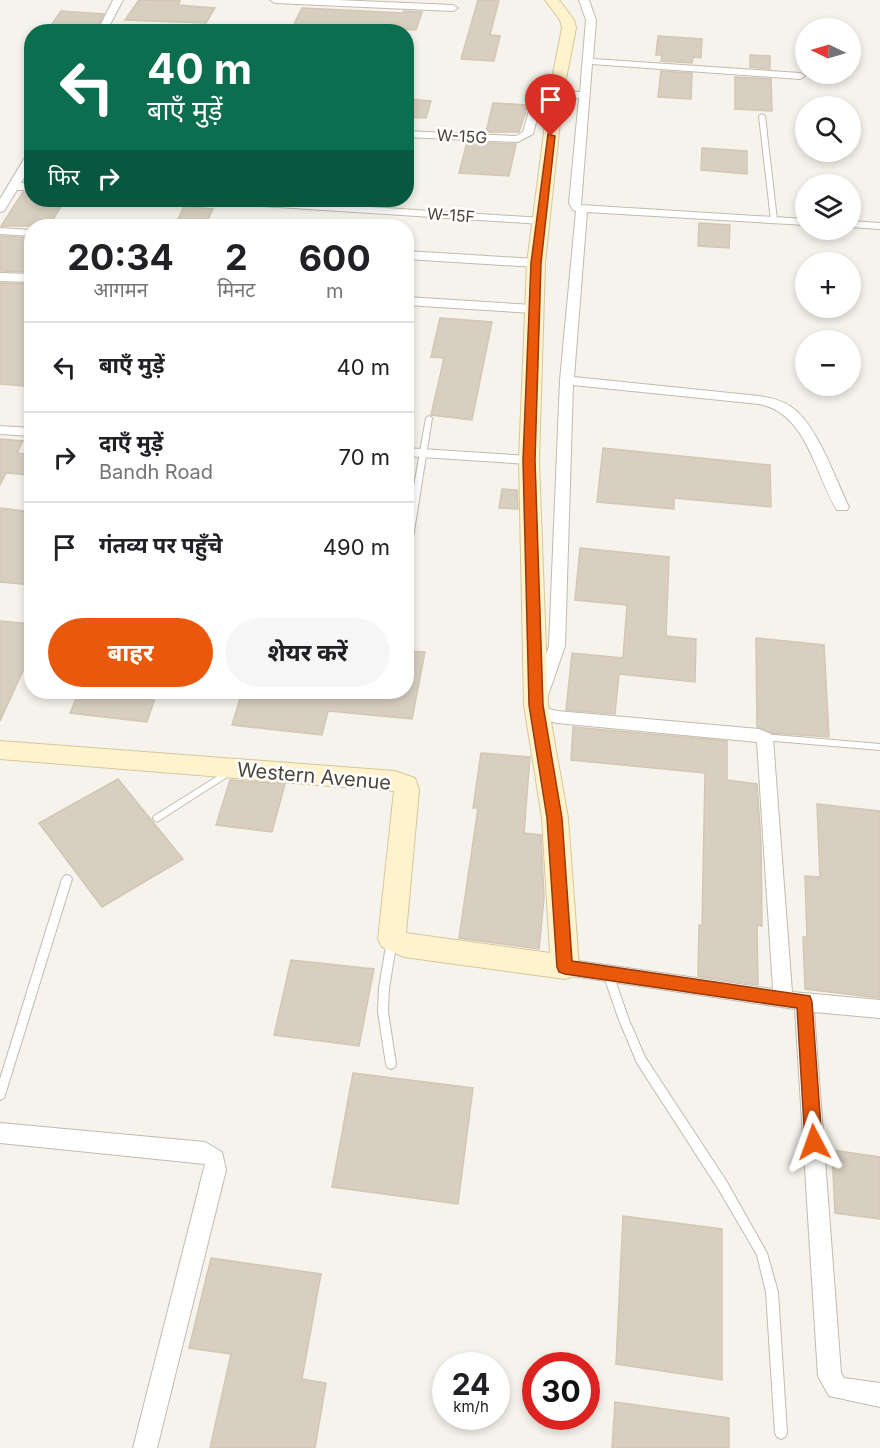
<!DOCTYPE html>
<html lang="hi">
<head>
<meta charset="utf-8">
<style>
  :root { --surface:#fff; --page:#f6f6f6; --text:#202124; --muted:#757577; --line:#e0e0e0; --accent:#ea580c }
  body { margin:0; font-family:Inter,"Noto Sans Devanagari",sans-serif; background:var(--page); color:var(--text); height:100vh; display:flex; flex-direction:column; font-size:22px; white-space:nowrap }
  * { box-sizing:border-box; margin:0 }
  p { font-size:20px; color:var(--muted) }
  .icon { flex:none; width:33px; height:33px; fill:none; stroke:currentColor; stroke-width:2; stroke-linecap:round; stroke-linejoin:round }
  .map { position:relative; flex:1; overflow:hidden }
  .drawer { position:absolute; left:24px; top:219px; width:390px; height:480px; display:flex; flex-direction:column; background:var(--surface); border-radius:24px; box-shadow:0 3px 9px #0003 }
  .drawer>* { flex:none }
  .banner { position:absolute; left:24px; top:24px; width:390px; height:183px; border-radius:24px; box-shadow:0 3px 9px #0003; background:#0b6e4f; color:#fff; overflow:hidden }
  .needle { width:39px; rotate:275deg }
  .buttons { position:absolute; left:795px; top:18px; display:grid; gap:12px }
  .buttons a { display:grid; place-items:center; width:66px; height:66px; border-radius:50%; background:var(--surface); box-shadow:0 3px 9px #0003; font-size:30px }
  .speed { position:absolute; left:432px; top:1352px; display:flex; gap:12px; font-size:30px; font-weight:700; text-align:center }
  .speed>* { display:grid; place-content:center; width:78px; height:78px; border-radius:50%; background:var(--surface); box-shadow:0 3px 9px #0003; line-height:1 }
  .speed small { font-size:15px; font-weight:400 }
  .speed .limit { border:9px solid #d22; background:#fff; color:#111 }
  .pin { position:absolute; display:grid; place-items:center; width:51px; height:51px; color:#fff; margin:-62px -26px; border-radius:50% 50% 50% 0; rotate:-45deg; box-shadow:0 0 6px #0007 }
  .pin .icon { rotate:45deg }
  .me { position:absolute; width:66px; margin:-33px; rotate:356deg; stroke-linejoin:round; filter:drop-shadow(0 0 4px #0008) }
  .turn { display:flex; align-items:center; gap:21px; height:126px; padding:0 24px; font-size:27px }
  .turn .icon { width:78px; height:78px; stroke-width:2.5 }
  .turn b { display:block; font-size:42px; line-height:51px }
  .then { display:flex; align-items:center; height:57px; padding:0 24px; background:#0003; gap:12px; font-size:22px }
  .eta { display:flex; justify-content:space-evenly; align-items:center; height:102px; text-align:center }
  .eta b { font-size:36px; font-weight:700; line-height:42px }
  .primary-button { display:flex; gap:12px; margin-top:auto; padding:12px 24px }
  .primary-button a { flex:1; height:69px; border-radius:36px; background:var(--accent); color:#fff; font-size:24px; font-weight:700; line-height:69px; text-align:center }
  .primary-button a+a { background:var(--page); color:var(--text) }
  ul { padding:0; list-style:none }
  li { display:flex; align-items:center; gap:18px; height:90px; padding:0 24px; border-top:2px solid var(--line) }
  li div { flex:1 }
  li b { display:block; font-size:22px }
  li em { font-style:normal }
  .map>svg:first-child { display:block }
  .building { fill:#d8cfc1; stroke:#d3c7b4; stroke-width:1.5 }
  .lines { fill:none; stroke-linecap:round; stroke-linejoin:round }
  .lane-casing { stroke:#c2bbae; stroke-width:2 }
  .street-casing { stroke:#c2bbae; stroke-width:2 }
  .secondary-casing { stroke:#d6c79b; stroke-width:2 }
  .lane { fill:#fff; fill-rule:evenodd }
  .street { fill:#fff; fill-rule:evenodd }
  .secondary { fill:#fff3cd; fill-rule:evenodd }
  .route { fill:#ea580c; stroke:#983908; stroke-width:1.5 }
  .labels { text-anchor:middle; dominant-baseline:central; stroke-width:5; stroke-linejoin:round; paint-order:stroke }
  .far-street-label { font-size:16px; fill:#4b4439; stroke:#fff }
  .street-label { font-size:20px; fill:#4b4439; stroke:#fff }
</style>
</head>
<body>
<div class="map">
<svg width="880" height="1448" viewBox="0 0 880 1448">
  <rect width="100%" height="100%" fill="#f6f3ec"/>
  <g class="building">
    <polygon points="139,0 180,1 178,5 215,8 206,23 125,20"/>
    <polygon points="478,0 499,0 490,35 500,36 494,61 461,59"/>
    <polygon points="302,8 403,13 404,11 422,12 416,30 316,25 315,28 293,26"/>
    <polygon points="61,11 104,14 96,30 50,27"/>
    <polygon points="658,36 702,39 701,58 693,57 692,63 661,61 662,55 656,55"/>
    <polygon points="750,55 770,56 770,69 750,67"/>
    <polygon points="661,71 692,73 691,99 658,97"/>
    <polygon points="735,77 771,79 772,111 735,109"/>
    <polygon points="406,99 431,101 426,118 406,117"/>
    <polygon points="493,103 528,105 519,132 486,132"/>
    <polygon points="467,142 516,144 509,176 459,173"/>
    <polygon points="702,148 747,151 747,174 701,170"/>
    <polygon points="23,192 32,192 32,200 65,200 49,226 1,226"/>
    <polygon points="184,206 213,209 205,226 175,226"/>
    <polygon points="699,223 730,225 729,248 698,246"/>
    <polygon points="0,236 32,238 32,272 0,271"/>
    <polygon points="0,283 32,284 32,372 24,386 0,384"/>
    <polygon points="440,318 492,322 472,420 431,415 444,358 431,357"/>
    <polygon points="0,439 23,441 17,453 32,455 32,475 6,473 0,485"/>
    <polygon points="603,448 770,465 771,507 674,498 674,509 597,502"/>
    <polygon points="502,489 517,490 518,509 499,508"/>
    <polygon points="0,508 32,512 32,585 0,582"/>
    <polygon points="580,548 669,557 666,636 696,639 695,682 619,674 615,714 566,710 572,653 623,658 627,605 575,600"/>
    <polygon points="0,621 32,624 32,651 0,721"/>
    <polygon points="756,638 824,645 829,737 772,733 757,727"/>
    <polygon points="406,651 425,652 412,719 328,711 322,735 232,725 242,692 406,692"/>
    <polygon points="79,692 157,692 147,722 70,713"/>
    <polygon points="573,727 727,741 727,780 757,784 761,842 762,926 757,925 758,985 698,976 699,925 702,926 705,773 571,760"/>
    <polygon points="481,753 530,757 524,833 541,835 544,898 539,949 459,938 478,808 473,808"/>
    <polygon points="118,779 183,859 102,907 39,823"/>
    <polygon points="230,780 285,784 272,832 216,825"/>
    <polygon points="817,804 880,811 880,998 805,989 803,937 807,937 805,876 820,877"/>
    <polygon points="291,960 374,969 359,1046 274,1035"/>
    <polygon points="353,1073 473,1088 458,1204 332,1187"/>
    <polygon points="832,1150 880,1157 880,1219 835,1213"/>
    <polygon points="623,1216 722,1229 722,1380 616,1364"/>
    <polygon points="211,1258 321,1274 302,1379 326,1383 315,1448 210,1448 231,1354 189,1348"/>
    <polygon points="615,1402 729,1418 729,1448 612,1448"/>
  </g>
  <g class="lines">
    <defs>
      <g id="lane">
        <polygon points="762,114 765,116 777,220 774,222 771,220 759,116"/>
        <polygon points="429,416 432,418 412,544 408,547 406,546 406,531 426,418"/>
        <polygon points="763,734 880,744 880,750 763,740 760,739 759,737 760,735"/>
        <polygon points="229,769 232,770 233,772 232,774 160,820 157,822 154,820 153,818 154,816"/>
        <polygon points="67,875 70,876 72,879 5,1095 4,1098 0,1100 0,1079 62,879 64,876"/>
        <polygon points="392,936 395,937 397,940 389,988 388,1012 396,1064 395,1067 391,1069 387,1067 386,1064 378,1012 379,988 387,940 389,937"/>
        <polygon points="608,970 611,971 613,974 629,1020 645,1057 727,1182 767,1253 778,1292 787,1433 785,1437 781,1439 777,1437 775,1433 766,1292 757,1255 719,1190 637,1063 619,1020 603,974 605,971"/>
      </g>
      <g id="street">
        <polygon points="113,0 123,0 106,32 97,32"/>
        <polygon points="270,0 337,0 453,5 458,8 453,11 275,3"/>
        <path d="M 579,0 L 589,0 L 596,20 L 593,59 L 800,73 L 805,76 L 800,79 L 592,64 L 581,205 L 806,219 L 806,225 L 587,212 L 574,377 L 759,396 C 769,398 781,400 790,406 C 817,423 835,479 849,507 L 847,510 L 837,510 C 815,474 807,413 759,404 L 573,385 L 565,646 L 545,704 L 549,709 L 557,711 L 759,729 L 771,734 L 773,739 L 792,992 L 880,1000 L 880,1018 L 814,1012 L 841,1373 L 844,1378 L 880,1383 L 880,1407 L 829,1396 L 818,1376 L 795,1009 L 565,975 L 558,973 L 556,967 L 558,961 L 565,959 L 773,989 L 757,742 L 557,723 L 538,718 L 528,705 L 549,646 L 560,380 L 576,211 L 573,210 L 569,203 L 579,98 L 557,97 L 541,104 L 533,134 L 518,142 L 406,137 L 406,131 L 516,136 L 523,132 L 532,100 L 556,91 L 580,92 L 586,20 Z"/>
        <polygon points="32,151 32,164 21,183 32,184 32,190 17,190 4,211 0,212 0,199 27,154"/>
        <polygon points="210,200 261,200 542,218 548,221 542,224 216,203"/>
        <polygon points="850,221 880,223 880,229 850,227"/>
        <polygon points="0,228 32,230 32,236 0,234"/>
        <polygon points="406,251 536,259 542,263 536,267 406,259"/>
        <polygon points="0,273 32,274 32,282 0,281"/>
        <polygon points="406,297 533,305 539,309 533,313 406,305"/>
        <polygon points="0,426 32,428 32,436 0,434"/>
        <polygon points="406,448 529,456 536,460 529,464 406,456"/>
        <polygon points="0,1123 205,1142 222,1152 226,1170 157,1448 133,1448 205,1164 0,1143"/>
      </g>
      <polygon id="secondary" points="545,0 559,0 574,20 576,28 563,94 545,263 539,460 548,705 568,818 579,967 575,976 565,979 404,957 382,947 378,939 394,791 0,759 0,741 395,771 415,778 419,790 406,933 550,953 542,818 524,705 519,460 527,263 549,94 562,28 560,20"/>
    </defs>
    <use href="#lane" class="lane-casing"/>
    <use href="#street" class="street-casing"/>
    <use href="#secondary" class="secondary-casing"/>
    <use href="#lane" class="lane"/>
    <use href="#street" class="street"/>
    <use href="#secondary" class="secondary"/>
  </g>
  <polygon class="route" points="548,134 555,136 541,263 535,460 543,705 562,818 572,961 810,996 812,1002 822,1142 820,1148 814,1150 808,1148 805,1142 797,1008 565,974 559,972 557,967 547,818 529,705 523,460 531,263"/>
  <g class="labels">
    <g class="far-street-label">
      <text transform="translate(462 136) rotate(3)">W-15G</text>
      <text transform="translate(451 215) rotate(4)">W-15F</text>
    </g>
    <g class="street-label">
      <text transform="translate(314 776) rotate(5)">Western Avenue</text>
    </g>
  </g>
</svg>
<div class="buttons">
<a><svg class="needle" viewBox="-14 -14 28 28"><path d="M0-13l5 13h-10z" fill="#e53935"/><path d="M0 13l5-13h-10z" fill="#757577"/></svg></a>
<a><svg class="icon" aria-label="search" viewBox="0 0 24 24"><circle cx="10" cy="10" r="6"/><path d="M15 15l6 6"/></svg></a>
<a><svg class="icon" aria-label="layers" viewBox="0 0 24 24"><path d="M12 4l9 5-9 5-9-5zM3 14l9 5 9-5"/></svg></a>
<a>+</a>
<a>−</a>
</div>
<div class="speed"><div>24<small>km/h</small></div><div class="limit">30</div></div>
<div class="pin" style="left:551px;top:136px;background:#d93025"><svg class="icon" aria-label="arrive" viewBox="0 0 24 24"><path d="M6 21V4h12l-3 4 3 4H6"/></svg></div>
<svg class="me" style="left:814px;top:1142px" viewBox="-20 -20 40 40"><path d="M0-17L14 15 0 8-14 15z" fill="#ea580c" stroke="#fff" stroke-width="4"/></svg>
<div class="banner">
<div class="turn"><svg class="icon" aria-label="left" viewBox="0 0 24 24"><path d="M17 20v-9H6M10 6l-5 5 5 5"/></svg><div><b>40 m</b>बाएँ मुड़ें</div></div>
<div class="then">फिर<svg class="icon" aria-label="right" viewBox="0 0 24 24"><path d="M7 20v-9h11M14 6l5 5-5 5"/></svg></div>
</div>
<section class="drawer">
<div class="eta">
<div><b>20:34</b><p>आगमन</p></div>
<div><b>2</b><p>मिनट</p></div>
<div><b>600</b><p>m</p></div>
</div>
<ul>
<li><svg class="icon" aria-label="left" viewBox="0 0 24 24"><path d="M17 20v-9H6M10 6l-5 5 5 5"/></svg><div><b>बाएँ मुड़ें</b></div><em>40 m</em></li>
<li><svg class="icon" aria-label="right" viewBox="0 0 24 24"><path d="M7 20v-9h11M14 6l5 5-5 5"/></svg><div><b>दाएँ मुड़ें</b><p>Bandh Road</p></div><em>70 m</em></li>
<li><svg class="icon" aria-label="arrive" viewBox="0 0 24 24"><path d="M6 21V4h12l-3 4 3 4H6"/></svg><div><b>गंतव्य पर पहुँचे</b></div><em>490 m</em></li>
</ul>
<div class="primary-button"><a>बाहर</a><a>शेयर करें</a></div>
</section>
</div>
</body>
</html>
